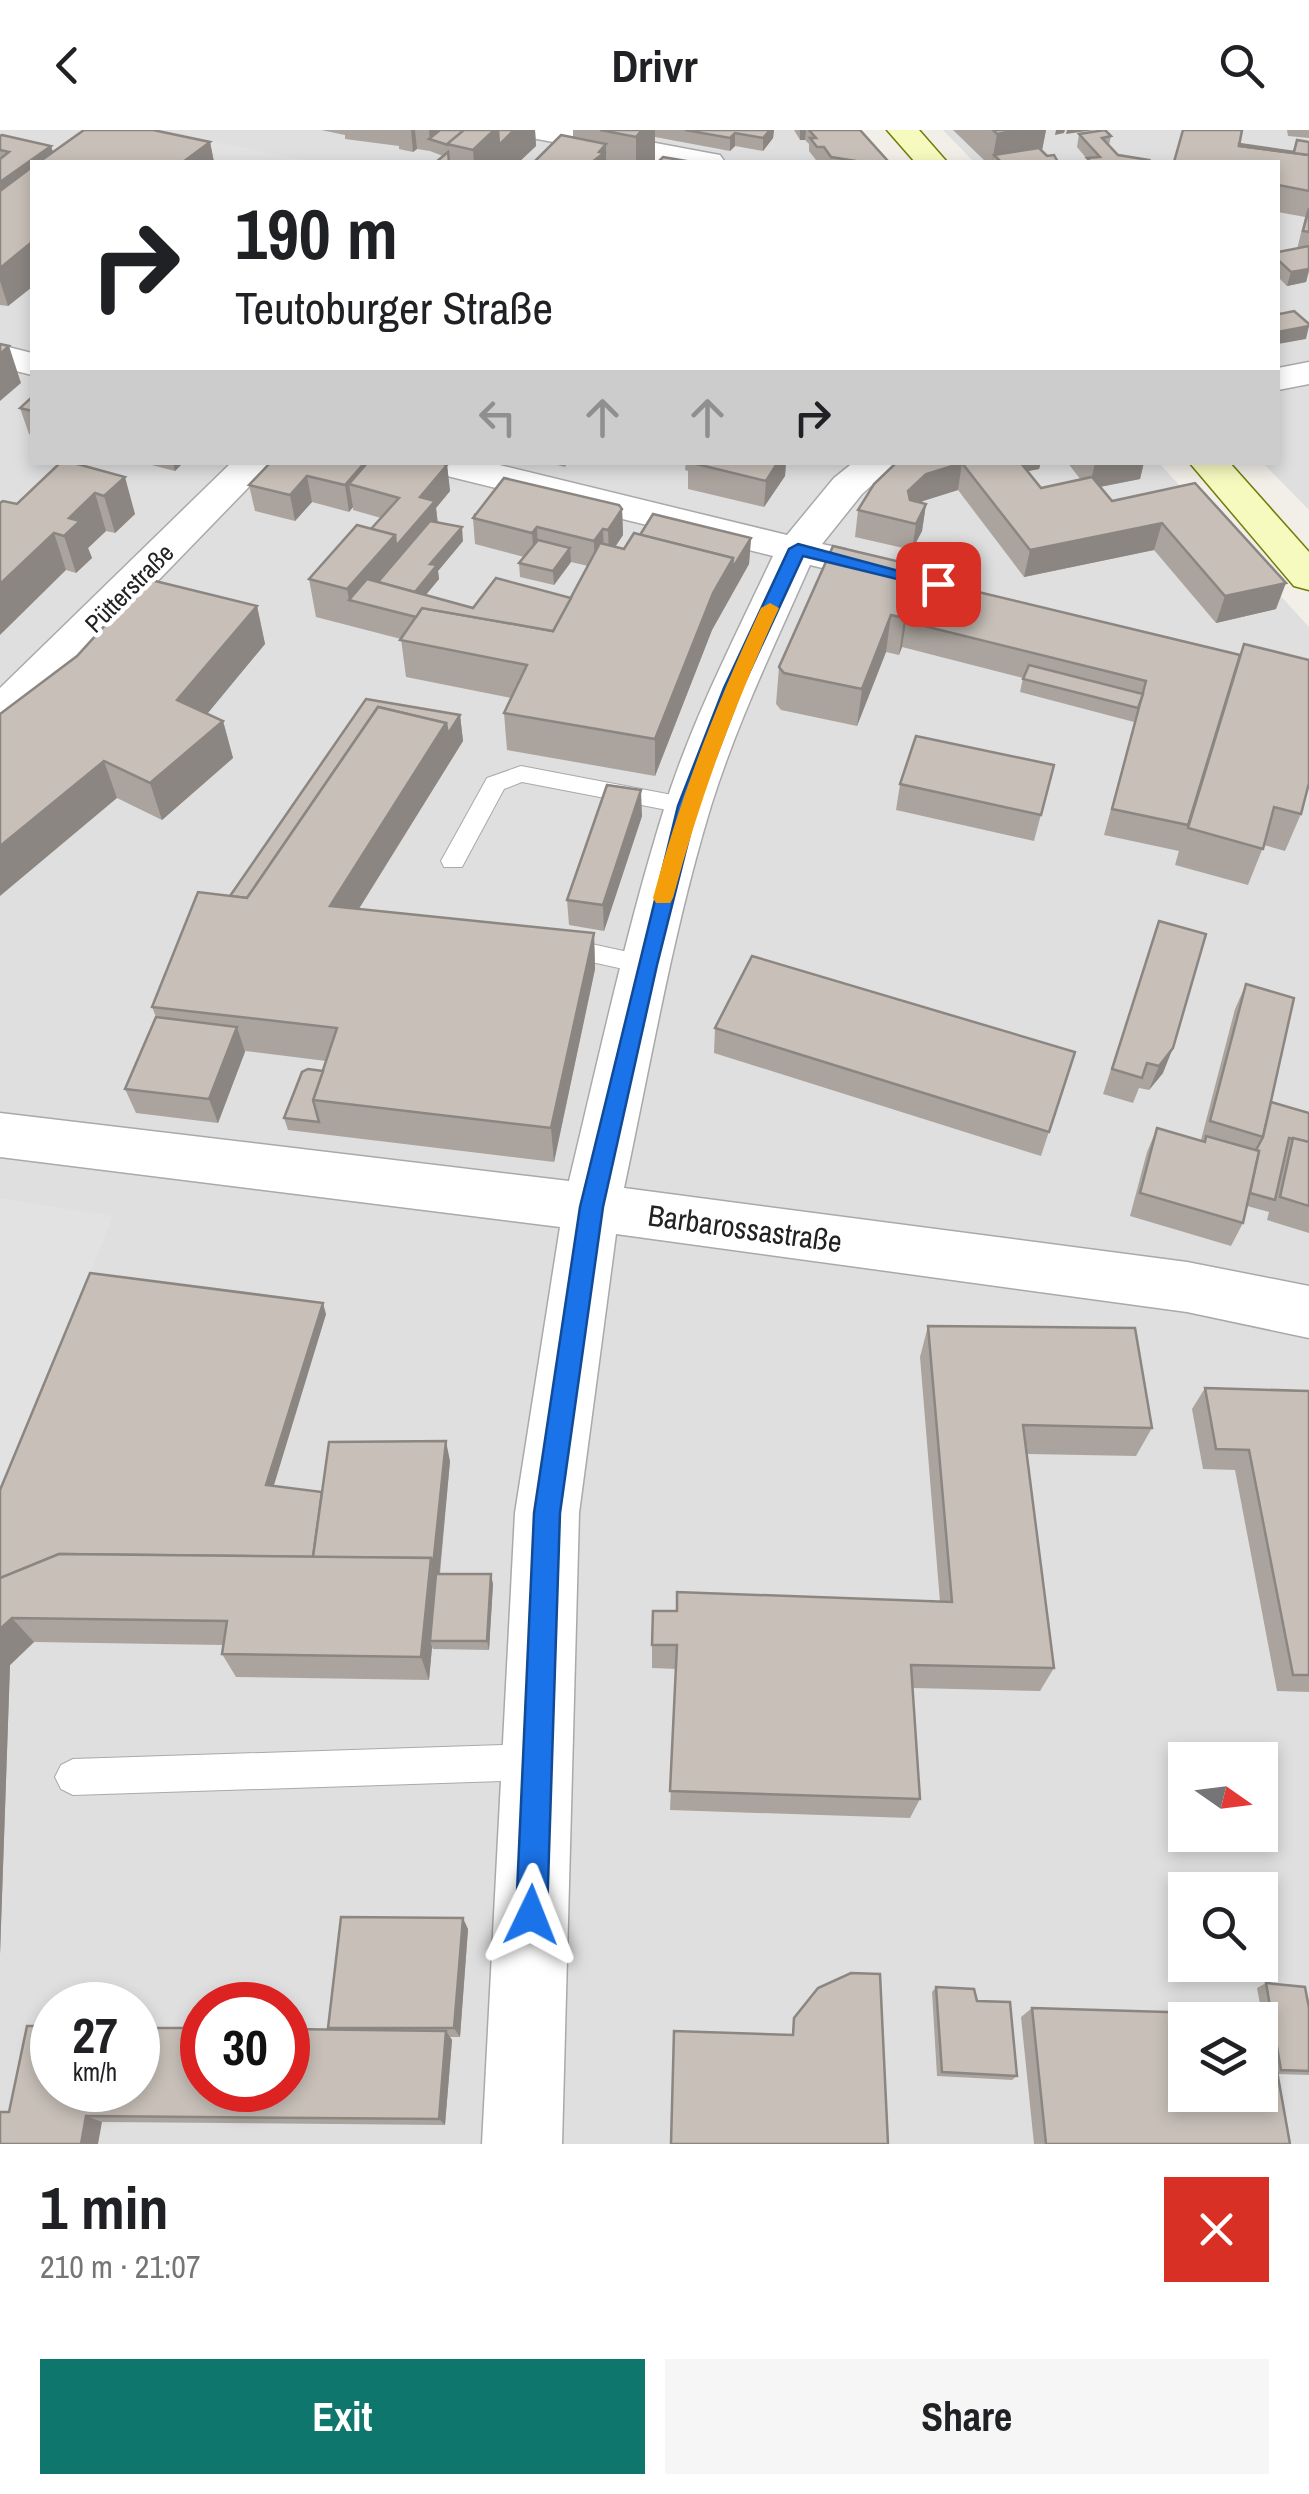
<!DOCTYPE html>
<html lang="en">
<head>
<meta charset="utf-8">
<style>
  :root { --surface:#fff; --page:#f6f6f6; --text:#202124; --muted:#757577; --accent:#0f766e }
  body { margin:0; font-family:"Archivo Narrow",sans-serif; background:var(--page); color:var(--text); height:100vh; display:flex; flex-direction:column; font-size:38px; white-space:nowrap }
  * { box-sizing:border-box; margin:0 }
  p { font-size:32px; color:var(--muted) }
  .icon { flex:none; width:55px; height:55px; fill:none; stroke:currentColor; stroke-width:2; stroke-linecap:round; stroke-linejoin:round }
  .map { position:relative; height:2014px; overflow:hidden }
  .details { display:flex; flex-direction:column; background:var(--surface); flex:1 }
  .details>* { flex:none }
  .guide { position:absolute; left:30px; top:30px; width:1250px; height:305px; border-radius:0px; box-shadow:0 5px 15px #0003; background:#fff; color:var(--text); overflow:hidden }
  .needle { width:65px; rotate:104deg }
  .buttons { position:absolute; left:1168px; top:1612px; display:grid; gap:20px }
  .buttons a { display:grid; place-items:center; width:110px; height:110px; border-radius:0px; background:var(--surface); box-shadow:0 5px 15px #0003; font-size:50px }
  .speed { position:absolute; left:30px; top:1852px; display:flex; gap:20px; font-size:50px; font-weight:700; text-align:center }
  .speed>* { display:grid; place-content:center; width:130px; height:130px; border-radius:50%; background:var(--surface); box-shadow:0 5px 15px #0003; line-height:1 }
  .speed small { font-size:25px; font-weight:400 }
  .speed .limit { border:15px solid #d22; background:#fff; color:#111 }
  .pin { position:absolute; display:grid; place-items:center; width:85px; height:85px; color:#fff; margin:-42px; border-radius:20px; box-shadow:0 5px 15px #0006 }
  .me { position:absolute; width:110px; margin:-55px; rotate:2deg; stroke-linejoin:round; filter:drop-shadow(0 0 8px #0008) }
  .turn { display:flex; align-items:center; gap:35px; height:210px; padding:0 40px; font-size:45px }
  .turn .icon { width:130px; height:130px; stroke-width:2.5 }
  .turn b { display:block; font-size:70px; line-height:85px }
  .lanes { display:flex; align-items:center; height:95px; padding:0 40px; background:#0003; justify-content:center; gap:50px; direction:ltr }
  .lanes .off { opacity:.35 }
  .round { display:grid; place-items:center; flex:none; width:105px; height:105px; border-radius:0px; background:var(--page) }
  .summary { display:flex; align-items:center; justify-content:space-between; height:170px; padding:0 40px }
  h1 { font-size:60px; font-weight:700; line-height:75px }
  .cta { display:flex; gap:20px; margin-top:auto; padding:20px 40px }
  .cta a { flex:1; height:115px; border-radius:0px; background:var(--accent); color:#fff; font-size:40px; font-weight:700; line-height:115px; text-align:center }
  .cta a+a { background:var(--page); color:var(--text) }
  header { display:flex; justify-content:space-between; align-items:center; height:130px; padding:0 40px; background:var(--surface); font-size:45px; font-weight:700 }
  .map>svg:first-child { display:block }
  .residential { fill:#e0dfdf; fill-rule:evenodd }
  .parking { fill:#e2e2e2 }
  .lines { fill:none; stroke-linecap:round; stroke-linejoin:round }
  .lane-casing { stroke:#a9a9a9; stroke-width:2 }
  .street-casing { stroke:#a9a9a9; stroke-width:3 }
  .secondary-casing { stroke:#707d05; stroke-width:3 }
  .lane { fill:#fff; fill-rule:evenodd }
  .street { fill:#fff; fill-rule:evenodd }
  .secondary { fill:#f7fabf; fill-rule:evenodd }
  .wall { fill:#aba49e }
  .shaded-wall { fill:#8b8681 }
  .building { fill:#c7bfb8; stroke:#8b8681; stroke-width:2.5; fill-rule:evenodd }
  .route { fill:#1a73e8; stroke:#114b97; stroke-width:2.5 }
  .slow { fill:#f59e0b }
  .labels { text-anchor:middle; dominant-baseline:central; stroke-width:9; stroke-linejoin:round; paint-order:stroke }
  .far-street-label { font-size:25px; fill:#222; stroke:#fff }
  .street-label { font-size:30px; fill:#222; stroke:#fff }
</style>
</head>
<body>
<header><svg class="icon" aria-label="back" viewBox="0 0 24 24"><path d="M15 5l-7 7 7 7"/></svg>Drivr<svg class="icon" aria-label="search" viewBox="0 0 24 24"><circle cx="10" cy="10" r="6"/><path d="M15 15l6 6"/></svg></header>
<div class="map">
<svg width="1309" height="2014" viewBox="0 0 1309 2014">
  <rect width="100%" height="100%" fill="#f2efe9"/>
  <g class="residential">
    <path d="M 0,0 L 858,0 L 887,32 L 32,32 L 32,332 L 1159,333 L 1309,497 L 1309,2014 L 0,2014 ZM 1185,1630 L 1260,1630 L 1260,1705 L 1185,1705 ZM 1185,1760 L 1260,1760 L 1260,1835 L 1185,1835 ZM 52,1875 L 138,1875 L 138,1960 L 52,1960 ZM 202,1875 L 288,1875 L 288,1960 L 202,1960 ZM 1185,1890 L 1260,1890 L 1260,1965 L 1185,1965 Z"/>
    <polygon points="943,0 1309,0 1309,380 1263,333 1278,332 1278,32 974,32"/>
  </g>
  <g class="parking">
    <polygon points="106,0 154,0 315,32 158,32"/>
    <polygon points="0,1068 113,1086 0,1373"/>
  </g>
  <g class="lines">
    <defs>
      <g id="lane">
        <polygon points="521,636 688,668 700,676 688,684 522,652 504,659 462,737 444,737 441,731 487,648"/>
        <polygon points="560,807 646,826 655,828 659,835 655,842 646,844 551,823 547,816 551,809"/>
        <polygon points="536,1614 548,1620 554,1632 548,1644 536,1650 73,1665 61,1659 55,1647 61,1635 73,1629"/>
      </g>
      <g id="street">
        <polygon points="522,0 586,0 709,23 720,25 725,32 662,32 537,9 526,6"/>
        <polygon points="0,215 32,223 32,245 0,237"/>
        <polygon points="1309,232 1309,254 1278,260 1278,238"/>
        <polygon points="232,332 273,332 54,558 16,591 0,596 0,558"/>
        <path d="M 418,332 L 487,332 L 787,405 L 834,348 L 854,332 L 898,332 L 862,364 L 822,414 L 845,419 L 851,428 L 845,437 L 831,440 L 810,435 C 775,514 737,593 711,676 C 673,801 651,931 624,1058 L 1187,1132 L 1309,1156 L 1309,1208 L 1187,1182 L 616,1104 L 579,1383 L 562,2014 L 482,2014 L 515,1383 L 560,1097 L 0,1027 L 0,983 L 569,1051 C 599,927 626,801 664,679 C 691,592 734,509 773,426 L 423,340 Z"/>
      </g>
      <g id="secondary">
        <polygon points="887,0 919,0 947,32 915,32"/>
        <polygon points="1189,332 1229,332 1309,422 1309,460 1294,456"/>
      </g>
    </defs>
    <use href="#lane" class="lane-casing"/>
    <use href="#street" class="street-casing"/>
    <use href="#secondary" class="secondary-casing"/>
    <use href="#lane" class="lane"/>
    <use href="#street" class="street"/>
    <use href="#secondary" class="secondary"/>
  </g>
  <g class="wall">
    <polygon points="321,0 535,0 536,16 519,32 436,32 443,26 430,21 417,19 413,22 399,19 399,16 345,9 345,5"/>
    <polygon points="573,0 774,0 773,8 763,21 735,16 730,21 655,7 655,32 534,32 573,8"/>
    <polygon points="794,0 860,0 888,32 825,32 823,30 816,30 809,21 809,14 805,10 800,10"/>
    <polygon points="953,0 1046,0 1042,21 1058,32 986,32"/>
    <polygon points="1287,0 1309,0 1309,8 1288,6"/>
    <polygon points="1079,4 1111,6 1109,15 1118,25 1148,32 1087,32 1087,29 1077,17"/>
    <polygon points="0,6 51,16 53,22 210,12 214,32 32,32 32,157 8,176 0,175"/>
    <polygon points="1297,10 1309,12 1309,142 1306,152 1287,156 1278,147 1278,122 1297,119 1305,87 1278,82 1278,32 1239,14 1293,21"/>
    <polygon points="32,267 32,305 29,304 20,278"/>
    <polygon points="61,332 135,384 115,403 106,401 88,418 92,428 76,443 66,440 17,374"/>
    <polygon points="140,332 184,332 175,341"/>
    <polygon points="271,332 447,335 450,361 436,378 438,393 463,411 438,441 439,449 426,465 473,478 571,468 588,436 571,432 554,455 520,447 519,433 524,427 475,414 473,388 474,383 622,379 623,405 615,417 624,419 640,405 751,408 749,434 712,500 655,646 507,620 504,583 511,568 406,547 401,509 316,487 309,449 371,399 381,388 353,380 353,377 349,382 312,372 295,391 255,381 249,355"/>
    <polygon points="546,332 568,332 565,337"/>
    <polygon points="686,332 786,332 785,346 764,377 688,359 688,341 685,340"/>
    <polygon points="897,332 1041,332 1039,339 1027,341 1041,358 1081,350 1067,332 1144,332 1140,349 1100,357 1112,371 1195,353 1276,479 1216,493 1154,420 1024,447 958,360 923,371 920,373 926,374 922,401 912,420 855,407 858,380"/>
    <polygon points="945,454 1240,525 1301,684 1285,721 1264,715 1248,755 1175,735 1180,717 1179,721 1104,705 1138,579 1134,592 1020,562 1023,548 902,517 899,525 886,522 857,596 781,580 776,574 779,537"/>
    <polygon points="257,476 265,514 207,584 223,591 233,628 162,690 117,668 0,584"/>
    <polygon points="460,585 463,611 359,779 594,803 595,839 554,1032 288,1000 284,988 323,941 326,931 245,921 218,993 136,983 125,959 156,887 152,877 230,766"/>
    <polygon points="1054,635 1034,711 896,680 900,654"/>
    <polygon points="642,686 604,801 569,795 567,770"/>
    <polygon points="1159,791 1163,943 1149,960 1139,958 1133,973 1103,964"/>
    <polygon points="1246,854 1271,972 1309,983 1309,1103 1267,1090 1269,1082 1247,1076 1243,1093 1231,1116 1130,1086 1147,1022 1157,998 1201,1010 1235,879"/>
    <polygon points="715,898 1075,922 1041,1026 714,923"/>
    <polygon points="326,1184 273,1356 322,1362 450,1331 440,1444 493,1454 489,1520 433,1519 432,1517 429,1550 236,1547 222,1524 223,1515 34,1512 10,1535 0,1825 0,1360"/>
    <polygon points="928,1196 1152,1298 1136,1326 1027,1324 1054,1538 1040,1561 913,1558 920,1669 910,1688 670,1680 676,1539 652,1538 652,1515 676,1481 677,1462 940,1472 920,1227"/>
    <polygon points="1205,1258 1309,1261 1309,1562 1277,1561 1235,1340 1203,1339 1192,1279"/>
    <polygon points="468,1799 460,1907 450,1907 452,1910 445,1995 102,1992 9,1982 330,1900 328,1898"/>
    <polygon points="1266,1853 1309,1878 1309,1945 1277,1944 1290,2014 1034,2014 1021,1887 1032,1878 1262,1885 1257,1858"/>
    <polygon points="936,1857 977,1871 1017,1946 1012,1950 937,1946 932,1862"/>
  </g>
  <g class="shaded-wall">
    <polygon points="411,0 415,0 417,19 413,22"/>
    <polygon points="429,0 455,0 430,10"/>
    <polygon points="491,0 535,0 536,16 519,32 474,32 473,20"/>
    <polygon points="642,0 655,0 655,32 636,32 636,7"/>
    <polygon points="770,0 774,0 773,8 763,21 763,8"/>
    <polygon points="800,0 806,0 805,10 800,10"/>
    <polygon points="993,0 1046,0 1040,30 994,25 992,32 997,4"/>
    <polygon points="1056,0 1065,0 1064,3 1055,5"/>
    <polygon points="1067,0 1094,0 1066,4"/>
    <polygon points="735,3 735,16 730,21 730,8"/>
    <polygon points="210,12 214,32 183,32"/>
    <polygon points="606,14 606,32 592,32 599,22"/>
    <polygon points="51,16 56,32 32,32 32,59 0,83 0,52"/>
    <polygon points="32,112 32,157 8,176 0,151 0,138"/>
    <polygon points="1309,139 1306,152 1287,156 1291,142"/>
    <polygon points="1309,196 1306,209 1278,214 1278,202"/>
    <polygon points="9,216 21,253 0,271 0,224"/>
    <polygon points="173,332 184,332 175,341"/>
    <polygon points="365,332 380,332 349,354 353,377 349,382 345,355"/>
    <polygon points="777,332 786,332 785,346 764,377 766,351"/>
    <polygon points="1007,332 1041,332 1039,339 1004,346"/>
    <polygon points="1144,332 1140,349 1089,359 1095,333"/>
    <polygon points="962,333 958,360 923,371 905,387 908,361 926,344"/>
    <polygon points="447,335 450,361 436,378 438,397 381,465 349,470 354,496 347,459 395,405 420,367"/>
    <polygon points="307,346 312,372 295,391 290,365"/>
    <polygon points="125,347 135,384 115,403 104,366"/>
    <polygon points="95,363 106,401 88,418 92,428 76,443 64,406 69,388"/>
    <polygon points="926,374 922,401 912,420 916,394"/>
    <polygon points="622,379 623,405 609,426 608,400"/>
    <polygon points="1162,393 1154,420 1024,447 1030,420"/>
    <polygon points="462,397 463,411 438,441 439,449 408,486 406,472 430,434"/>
    <polygon points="537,397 538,424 534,429 532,403"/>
    <polygon points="603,399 604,425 595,438 594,411"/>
    <polygon points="54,403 66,440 0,505 0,454"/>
    <polygon points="751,408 749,434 712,500 655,646 655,609 713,463 733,428"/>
    <polygon points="570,418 571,432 554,455 553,441"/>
    <polygon points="947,443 940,481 924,496 926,485"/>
    <polygon points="1286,453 1276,479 1216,493 1225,466"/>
    <polygon points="257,476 265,514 188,607 177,570"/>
    <polygon points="908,480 902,517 899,525 904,488"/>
    <polygon points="891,485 886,522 857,596 862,559"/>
    <polygon points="460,585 463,611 338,812 330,776 446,593"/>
    <polygon points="223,591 233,628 162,690 150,653"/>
    <polygon points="104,631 117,668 0,766 0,716"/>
    <polygon points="641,660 642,686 604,801 603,775"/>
    <polygon points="594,803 595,839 554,1032 551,998"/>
    <polygon points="237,897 245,922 218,993 209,969"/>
    <polygon points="1173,918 1163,943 1149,960 1159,936"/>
    <polygon points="323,1173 326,1184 271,1365 266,1355"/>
    <polygon points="446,1311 450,1331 433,1511 430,1511 432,1517 429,1550 421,1527"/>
    <polygon points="491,1444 493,1454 489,1520 487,1511"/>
    <polygon points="12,1488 34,1512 10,1535 0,1824 0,1499"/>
    <polygon points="463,1788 468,1799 460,1907 454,1898"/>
    <polygon points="446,1901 452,1910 445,1995 439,1989"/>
    <polygon points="86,1986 102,1992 98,2014 81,2014"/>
  </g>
  <g class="building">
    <polygon points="84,0 153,0 210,12 183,32 39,32"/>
    <polygon points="440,0 464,0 448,15 429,9"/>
    <polygon points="464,0 494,0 473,20 447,14"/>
    <polygon points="498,0 514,0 499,15"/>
    <polygon points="600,0 642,0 636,7"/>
    <polygon points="685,0 770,0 763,8 735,3 730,8"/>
    <polygon points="809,0 860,0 888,31 862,32 831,27 824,17 817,17 810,8 816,8"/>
    <polygon points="993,0 1019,0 997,4"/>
    <polygon points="1105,0 1111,6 1102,8 1118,25 1149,30 1148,32 1091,32 1087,28 1100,27 1079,4"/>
    <polygon points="1183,0 1242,0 1239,16 1309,25 1309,61 1278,55 1278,32 1174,32"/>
    <polygon points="2,5 51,16 0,52 0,29 9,22 0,20 0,6"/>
    <polygon points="561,5 606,14 599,22 604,23 592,32 534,32"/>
    <polygon points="1297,10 1309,12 1309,25 1239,16 1239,14 1294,22"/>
    <polygon points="1039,18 1047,26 1054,25 1058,32 1001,32 994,25"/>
    <polygon points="448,22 449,32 436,32"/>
    <polygon points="663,27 692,32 658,32"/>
    <polygon points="32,37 32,112 0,138 0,61"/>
    <polygon points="1309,78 1309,102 1303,101"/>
    <polygon points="1309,116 1309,139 1291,142 1278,130 1278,122"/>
    <polygon points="1294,181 1309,194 1309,196 1278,202 1278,182 1280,184"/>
    <polygon points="0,214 9,216 0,224"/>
    <polygon points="32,267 32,281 20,278"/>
    <polygon points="61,332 70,332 125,347 104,366 95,363 69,388 80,391 64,406 54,403 0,454 0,373 3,371 17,374"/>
    <polygon points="271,332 365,332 345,355 307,346 290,365 249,355"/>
    <polygon points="368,332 437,332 447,335 420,367 435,371 396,416 395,405 371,399 399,368 349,354"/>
    <polygon points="688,332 778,332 766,351"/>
    <polygon points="897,332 1020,332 1041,358 1092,347 1112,371 1195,353 1286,453 1225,466 1162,393 1030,420 962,333 926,344 908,361 910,370 926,374 916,394 858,380 874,354"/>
    <polygon points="504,348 619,375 622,379 608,400 603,399 594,411 537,397 532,403 473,388"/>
    <polygon points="653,384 751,408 732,439 733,428 640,405"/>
    <polygon points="430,391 462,397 430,434 437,435 415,462 378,452"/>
    <polygon points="357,395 395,405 347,459 309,449"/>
    <polygon points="634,403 733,428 713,463 655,609 504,583 527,535 400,510 422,478 553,501 600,413 624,419"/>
    <polygon points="538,410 570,418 553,441 519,433"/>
    <polygon points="833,416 947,443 926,485 908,480 904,488 891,485 862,559 784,543 779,537"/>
    <polygon points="496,448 571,468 553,501 422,478 416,487 349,470 367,449 473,478"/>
    <polygon points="147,449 257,476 177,570 223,591 150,653 104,631 0,716 0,584 77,526"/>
    <polygon points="945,454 1240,525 1188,695 1112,679 1146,551 924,496"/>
    <polygon points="1244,514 1309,530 1309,653 1301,684 1274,677 1263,719 1188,698"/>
    <polygon points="1029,535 1143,564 1138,578 1023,549"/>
    <polygon points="366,569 460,585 448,604 446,593 378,577 247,768 230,766"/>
    <polygon points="378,577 446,593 330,776 594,803 551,998 313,970 337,898 152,877 198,762 247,768"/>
    <polygon points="916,606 1054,635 1041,685 900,654"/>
    <polygon points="607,655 641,660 603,775 567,770"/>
    <polygon points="1159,791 1206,804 1173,918 1159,936 1147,933 1142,948 1112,939"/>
    <polygon points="752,826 1075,922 1049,1002 715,898"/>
    <polygon points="1246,854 1294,868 1263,1007 1210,991"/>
    <polygon points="156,887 237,897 209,969 125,959"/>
    <polygon points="308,939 323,941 313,970 319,992 284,988 302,942"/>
    <polygon points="1271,972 1309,983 1309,1012 1289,1008 1275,1070 1250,1063 1259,1021 1256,1020 1263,1007"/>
    <polygon points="1157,998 1205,1012 1206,1006 1259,1021 1243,1093 1140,1063"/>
    <polygon points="1293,1008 1309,1012 1309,1076 1280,1067"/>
    <polygon points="90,1143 323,1173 266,1355 322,1362 313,1427 59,1424 0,1448 0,1360"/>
    <polygon points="928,1196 1135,1198 1152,1298 1023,1295 1054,1538 911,1535 920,1669 670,1661 677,1515 652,1515 653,1481 677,1481 677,1462 952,1472"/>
    <polygon points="1205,1258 1309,1261 1309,1545 1293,1545 1249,1320 1216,1319"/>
    <polygon points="446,1311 433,1436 431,1428 313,1427 329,1312"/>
    <polygon points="59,1424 431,1428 421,1527 222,1524 227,1491 12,1488 0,1499 0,1448"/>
    <polygon points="436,1444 491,1444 487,1511 430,1511"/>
    <polygon points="341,1787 463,1788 454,1898 328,1898"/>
    <polygon points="851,1843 880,1844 888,2014 671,2014 674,1901 793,1905 794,1888 818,1858"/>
    <polygon points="1266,1853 1305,1857 1309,1878 1309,1941 1281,1940"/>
    <polygon points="936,1857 974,1859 977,1871 1010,1872 1017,1946 942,1942"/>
    <path d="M 1032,1878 L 1267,1885 L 1290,2014 L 1046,2014 ZM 1185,1890 L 1260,1890 L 1260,1965 L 1185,1965 Z"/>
    <polygon points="27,1896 52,1896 52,1960 138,1960 138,1898 202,1898 202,1960 288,1960 288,1899 446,1901 439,1989 86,1986 81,2014 0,2014 0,1982 9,1982"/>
  </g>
  <polygon class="route" points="798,414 947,454 938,459 803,426 742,558 697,676 657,835 603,1077 560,1383 547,1785 542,1796 531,1800 520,1796 516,1785 534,1383 580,1077 678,676 724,558 789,419"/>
  <path class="slow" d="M 770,473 L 779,478 C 735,573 700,667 673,768 L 670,773 L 656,773 L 653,768 C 680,667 717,573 761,478 Z"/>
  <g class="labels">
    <g class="far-street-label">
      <text transform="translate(129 458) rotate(-45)">Pütterstraße</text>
    </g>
    <g class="street-label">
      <text transform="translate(745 1098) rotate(8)">Barbarossastraße</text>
    </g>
  </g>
</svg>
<div class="buttons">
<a><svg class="needle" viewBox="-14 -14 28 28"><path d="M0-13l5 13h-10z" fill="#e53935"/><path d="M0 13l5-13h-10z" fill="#757577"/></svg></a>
<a><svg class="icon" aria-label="search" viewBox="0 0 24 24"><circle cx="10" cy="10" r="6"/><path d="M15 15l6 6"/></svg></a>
<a><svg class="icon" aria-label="layers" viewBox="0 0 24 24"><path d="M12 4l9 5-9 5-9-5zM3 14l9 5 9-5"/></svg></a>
</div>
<div class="speed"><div>27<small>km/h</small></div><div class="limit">30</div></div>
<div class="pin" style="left:938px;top:454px;background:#d93025"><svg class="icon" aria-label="arrive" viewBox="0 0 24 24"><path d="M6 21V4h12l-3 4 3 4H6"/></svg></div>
<svg class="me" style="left:531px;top:1785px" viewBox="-20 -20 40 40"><path d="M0-17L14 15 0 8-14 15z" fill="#1a73e8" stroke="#fff" stroke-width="4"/></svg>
<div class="guide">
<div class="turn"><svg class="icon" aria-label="right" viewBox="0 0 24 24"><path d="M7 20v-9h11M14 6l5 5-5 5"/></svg><div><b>190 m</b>Teutoburger Straße</div></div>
<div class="lanes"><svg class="icon off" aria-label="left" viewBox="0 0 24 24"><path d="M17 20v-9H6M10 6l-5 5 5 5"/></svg><svg class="icon off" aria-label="ahead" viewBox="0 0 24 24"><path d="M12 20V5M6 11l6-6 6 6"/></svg><svg class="icon off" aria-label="ahead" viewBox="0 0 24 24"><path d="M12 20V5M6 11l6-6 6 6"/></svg><svg class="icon" aria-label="right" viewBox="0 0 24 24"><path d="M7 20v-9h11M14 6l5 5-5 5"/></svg></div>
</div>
</div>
<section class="details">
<div class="summary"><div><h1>1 min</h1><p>210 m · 21:07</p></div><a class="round" style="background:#d93025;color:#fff"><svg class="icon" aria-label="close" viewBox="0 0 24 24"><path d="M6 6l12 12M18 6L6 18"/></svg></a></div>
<div class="cta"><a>Exit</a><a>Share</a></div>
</section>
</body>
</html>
